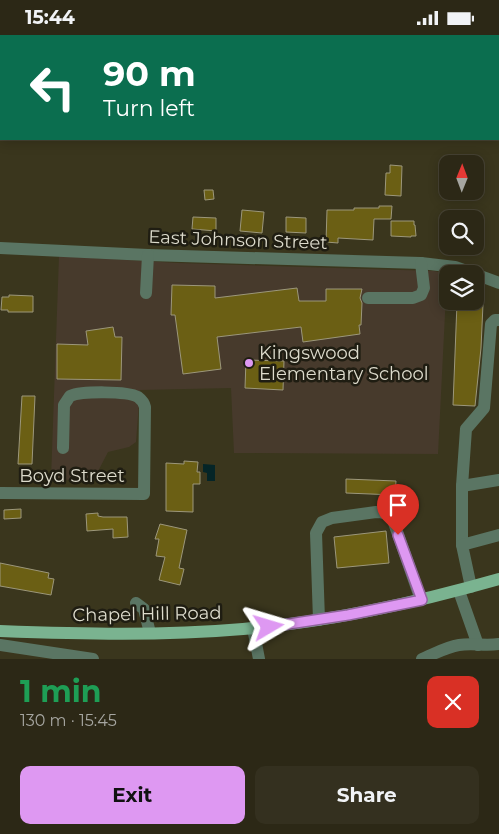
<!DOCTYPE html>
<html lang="en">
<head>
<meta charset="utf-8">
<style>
  :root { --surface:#2c2816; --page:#34301f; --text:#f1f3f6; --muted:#a6a6a1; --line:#484435; --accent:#de98f2 }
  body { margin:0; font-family:Montserrat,sans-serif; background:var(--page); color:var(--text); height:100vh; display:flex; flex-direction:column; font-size:19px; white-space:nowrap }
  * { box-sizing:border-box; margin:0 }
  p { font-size:16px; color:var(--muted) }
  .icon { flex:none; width:28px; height:28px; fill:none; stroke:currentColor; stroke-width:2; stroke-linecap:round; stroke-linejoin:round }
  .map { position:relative; height:624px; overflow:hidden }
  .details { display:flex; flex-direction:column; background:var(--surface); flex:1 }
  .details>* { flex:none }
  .guide { position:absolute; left:0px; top:0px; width:500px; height:105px; box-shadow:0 2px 12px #0003,0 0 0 1px var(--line); background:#0b6e4f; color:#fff; overflow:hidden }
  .needle { width:32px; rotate:1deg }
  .buttons { position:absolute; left:439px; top:120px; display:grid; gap:10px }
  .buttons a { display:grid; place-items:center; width:45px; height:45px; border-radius:10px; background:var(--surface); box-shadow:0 2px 12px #0003,0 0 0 1px var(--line); font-size:25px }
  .pin { position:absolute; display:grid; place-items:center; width:42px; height:42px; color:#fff; margin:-51px -21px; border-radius:50% 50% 50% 0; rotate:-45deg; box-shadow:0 0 5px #0007 }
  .pin .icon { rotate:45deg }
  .me { position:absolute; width:55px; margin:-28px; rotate:83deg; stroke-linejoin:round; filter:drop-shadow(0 0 4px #0008) }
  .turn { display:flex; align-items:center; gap:18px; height:105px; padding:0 20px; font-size:22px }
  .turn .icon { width:65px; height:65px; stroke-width:2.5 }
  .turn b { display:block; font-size:35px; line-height:42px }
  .round { display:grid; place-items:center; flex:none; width:52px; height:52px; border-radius:10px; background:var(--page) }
  .overview { display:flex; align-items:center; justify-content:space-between; height:85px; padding:0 20px }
  h1 { font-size:30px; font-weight:700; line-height:38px; color:#1e9e55 }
  .button { display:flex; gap:10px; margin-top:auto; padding:10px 20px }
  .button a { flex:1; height:58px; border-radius:10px; background:var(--accent); color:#111; font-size:20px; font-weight:700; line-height:58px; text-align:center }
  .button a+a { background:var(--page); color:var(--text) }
  .status { display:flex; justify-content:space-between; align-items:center; height:35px; padding:0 25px; background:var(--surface); direction:ltr }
  .status svg { height:14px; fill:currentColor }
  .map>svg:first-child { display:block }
  .education { fill:#473a2c }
  .water { fill:#052527 }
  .building { fill:#6b5f14; stroke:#9c977b }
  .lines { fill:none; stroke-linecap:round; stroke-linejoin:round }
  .minor { stroke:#5a7563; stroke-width:12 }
  .major { stroke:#7ab390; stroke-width:12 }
  .route-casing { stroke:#90639d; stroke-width:12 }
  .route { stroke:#de98f2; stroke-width:9 }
  .poi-dot { fill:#de98f2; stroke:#1f1d12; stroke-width:2 }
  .labels { text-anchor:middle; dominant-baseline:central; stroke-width:5; stroke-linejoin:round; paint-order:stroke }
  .street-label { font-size:18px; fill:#dddbcc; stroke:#1f1d12 }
  .poi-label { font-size:18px; fill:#dddbcc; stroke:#1f1d12; text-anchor:start }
</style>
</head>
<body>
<div class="status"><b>15:44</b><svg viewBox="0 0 49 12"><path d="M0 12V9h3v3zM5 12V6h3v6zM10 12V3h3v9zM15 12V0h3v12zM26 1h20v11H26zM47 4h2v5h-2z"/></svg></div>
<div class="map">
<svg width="499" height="624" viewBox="0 0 499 624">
  <rect width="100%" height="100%" fill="#3a361d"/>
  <polygon class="education" points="59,221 178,228 434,236 447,239 438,419 234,418 231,353 140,355 136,407 129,412 108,417 93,446 51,444"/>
  <polygon class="water" points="203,429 215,430 215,446 207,446 207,438 203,437"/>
  <g class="building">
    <polygon points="390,130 402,131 401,161 385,160 386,138 390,138"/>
    <polygon points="204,155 213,155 214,164 205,165"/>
    <polygon points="379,171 392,171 391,184 374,184 373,205 338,203 338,208 326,207 327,175 354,175 354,173 379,173"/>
    <polygon points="242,175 264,177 262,198 240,196"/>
    <polygon points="193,182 216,183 216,196 192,194"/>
    <polygon points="286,182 306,183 306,198 286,197"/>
    <polygon points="391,186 414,186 414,190 415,190 416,201 411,201 411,202 391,201"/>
    <polygon points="172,250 215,251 215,263 297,253 299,266 326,266 326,254 362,254 360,263 362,268 361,290 359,290 360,299 303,307 301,292 217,302 221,334 183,339 175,280 171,280"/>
    <polygon points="9,260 33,261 33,277 8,277 8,275 1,275 2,262 9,262"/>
    <polygon points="457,268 483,269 481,313 475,371 453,370"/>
    <polygon points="113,292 115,302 122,302 121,345 57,344 57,309 88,310 86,296"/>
    <polygon points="246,325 284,326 283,355 245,353"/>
    <polygon points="22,361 35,361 32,429 18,429"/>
    <polygon points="184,426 198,427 197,437 200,437 200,449 193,449 193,477 166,476 166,428 184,429"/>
    <polygon points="346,444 396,446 395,460 346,458"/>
    <polygon points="21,474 21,483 4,484 4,475"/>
    <polygon points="98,478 98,481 103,482 127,482 128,502 113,503 113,494 87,496 86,479"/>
    <polygon points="160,489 187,495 179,533 184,534 180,550 159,545 165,522 156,521 159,504 155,504"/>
    <polygon points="386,496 389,528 337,533 334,502"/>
    <polygon points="0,528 49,538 48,543 54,544 51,560 0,551"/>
  </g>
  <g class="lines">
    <g class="minor">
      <polyline points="0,213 148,220 421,228 455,232 475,239"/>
      <polyline points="475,239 499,248"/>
      <polyline points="146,258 148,220"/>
      <polyline points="368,263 413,263 421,260 424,253 421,228"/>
      <polyline points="462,451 466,394 484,373 491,289 495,285 499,285"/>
      <path d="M 0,458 L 144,459 L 145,372 C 144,367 142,365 138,362 C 127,356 82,356 70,361 L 64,370 L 63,413"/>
      <polyline points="462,510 462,451 499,445"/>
      <polyline points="471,552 462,510 499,500"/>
      <polyline points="459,556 478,610"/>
      <polyline points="136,568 144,574 150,598"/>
      <path d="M 319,585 L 316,498 L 322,487 L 332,483 L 376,477 C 384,477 388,479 393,485 L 421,565"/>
      <polyline points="253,593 259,624"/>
      <polyline points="0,610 93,624"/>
      <path d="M 422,624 C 434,619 446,612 459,610 C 472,608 486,611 499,609"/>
    </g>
    <path class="major" d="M 0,596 C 81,599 162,601 243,594 C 330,587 415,568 499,544"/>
  </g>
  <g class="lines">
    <defs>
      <polyline id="route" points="269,592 348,580 422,565 398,500"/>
    </defs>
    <use href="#route" class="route-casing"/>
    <use href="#route" class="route"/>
  </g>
  <circle class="poi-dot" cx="249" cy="328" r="5"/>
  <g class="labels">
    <g class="street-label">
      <text transform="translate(238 205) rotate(2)">East Johnson Street</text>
      <text x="72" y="441">Boyd Street</text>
      <text transform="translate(147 579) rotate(-1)">Chapel Hill Road</text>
    </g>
    <g class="poi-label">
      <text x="259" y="318">Kingswood<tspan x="259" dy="21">Elementary School</tspan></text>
    </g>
  </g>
</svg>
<div class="buttons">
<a><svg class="needle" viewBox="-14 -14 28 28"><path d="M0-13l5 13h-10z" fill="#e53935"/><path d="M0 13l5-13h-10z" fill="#a6a6a1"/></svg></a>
<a><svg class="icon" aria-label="search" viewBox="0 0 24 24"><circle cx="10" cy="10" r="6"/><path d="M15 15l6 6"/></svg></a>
<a><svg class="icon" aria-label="layers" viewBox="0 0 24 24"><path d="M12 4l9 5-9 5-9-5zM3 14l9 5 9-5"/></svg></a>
</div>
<div class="pin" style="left:398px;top:500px;background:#d93025"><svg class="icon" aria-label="arrive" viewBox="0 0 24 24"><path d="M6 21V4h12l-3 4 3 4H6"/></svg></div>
<svg class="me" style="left:269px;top:592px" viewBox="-20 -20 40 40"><path d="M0-17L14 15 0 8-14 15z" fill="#de98f2" stroke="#fff" stroke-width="4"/></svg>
<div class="guide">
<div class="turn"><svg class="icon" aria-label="left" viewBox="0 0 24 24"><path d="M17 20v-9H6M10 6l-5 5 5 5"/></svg><div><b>90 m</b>Turn left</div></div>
</div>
</div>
<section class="details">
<div class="overview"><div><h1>1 min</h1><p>130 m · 15:45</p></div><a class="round" style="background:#d93025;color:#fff"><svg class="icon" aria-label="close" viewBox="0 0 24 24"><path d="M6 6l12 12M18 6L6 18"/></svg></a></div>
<div class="button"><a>Exit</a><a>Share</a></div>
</section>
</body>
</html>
